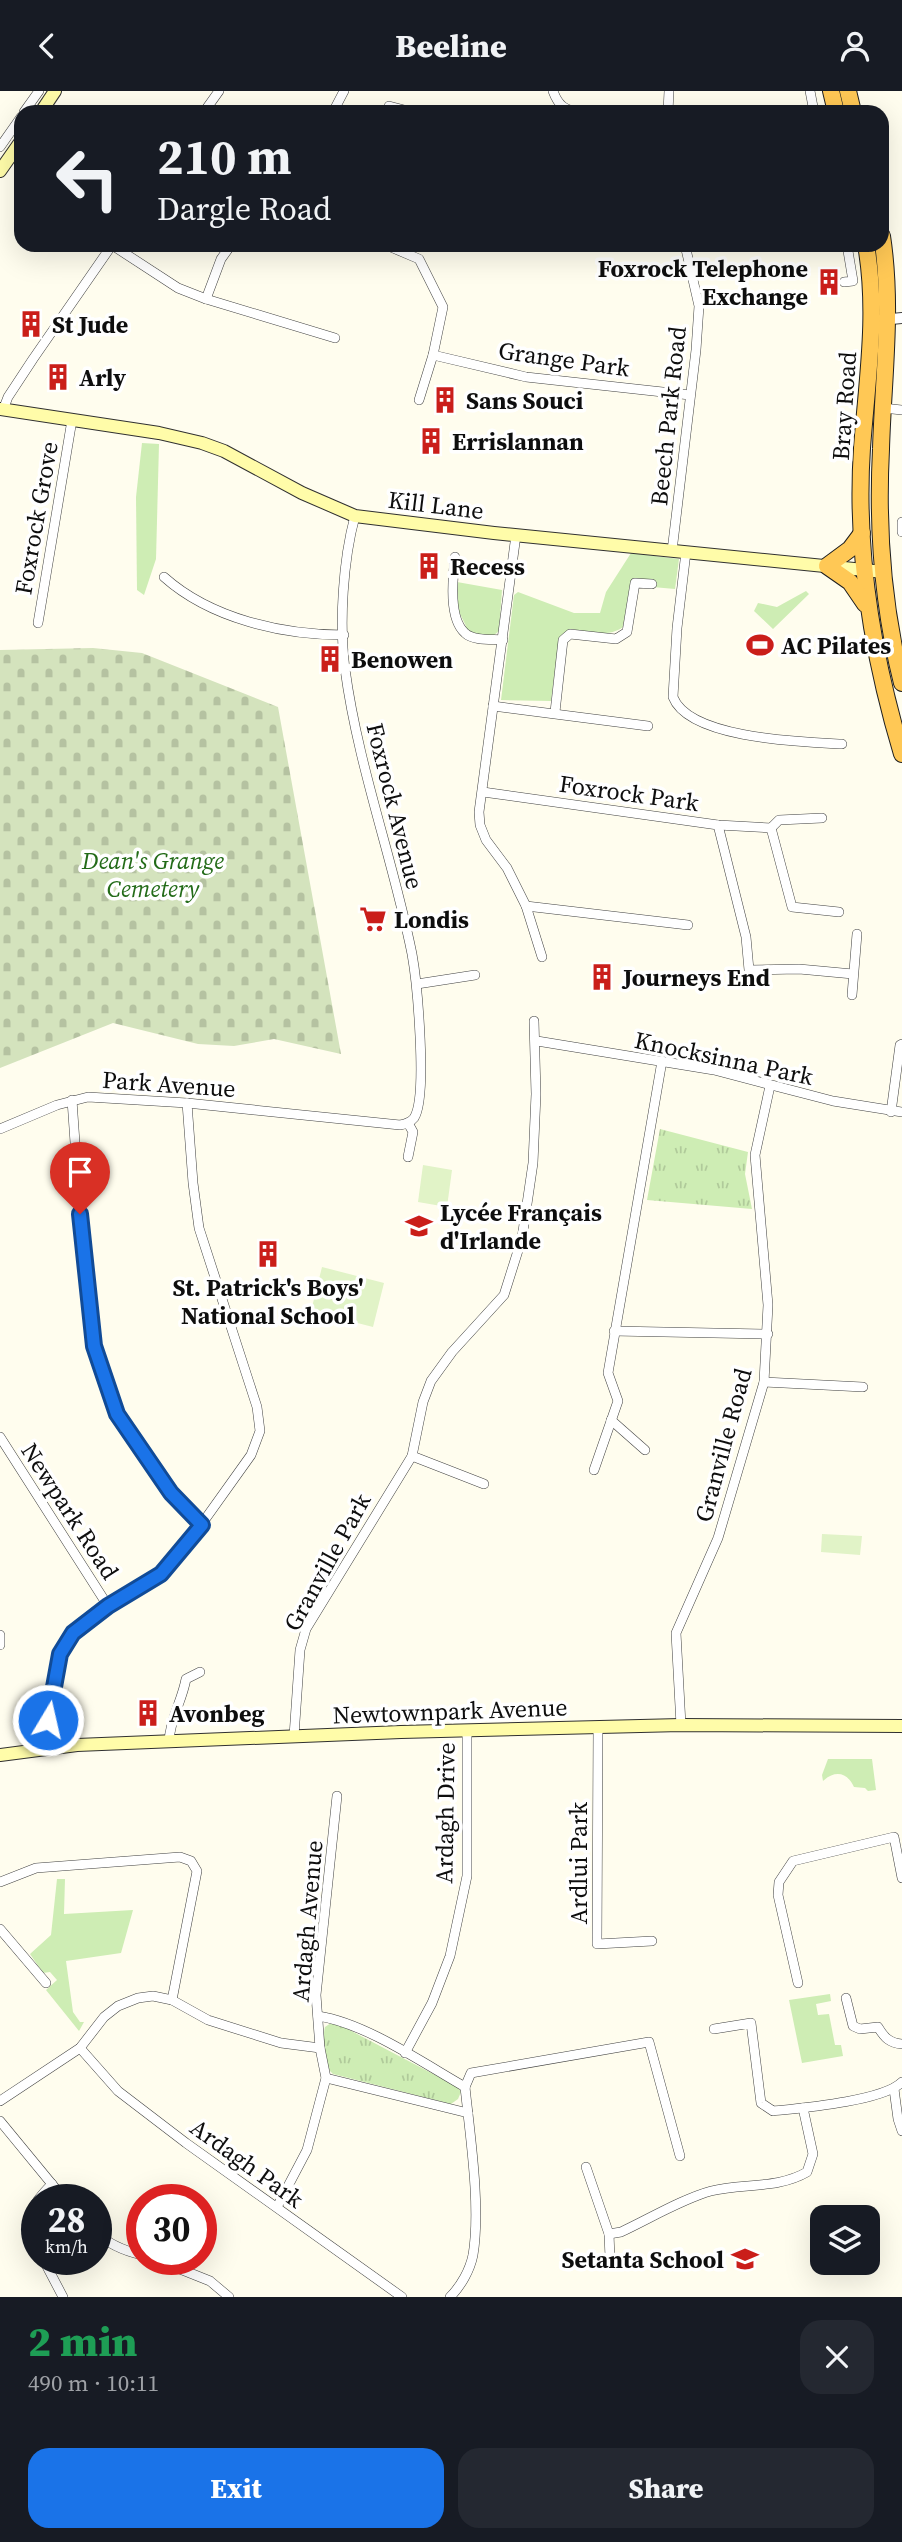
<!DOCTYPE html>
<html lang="en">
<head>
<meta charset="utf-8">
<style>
  :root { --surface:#171b24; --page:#242831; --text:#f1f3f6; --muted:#9ea1a6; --accent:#1a73e8 }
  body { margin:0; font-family:"Source Serif 4",serif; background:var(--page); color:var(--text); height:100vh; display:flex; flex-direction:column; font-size:26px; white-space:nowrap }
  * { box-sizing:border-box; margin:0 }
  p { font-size:23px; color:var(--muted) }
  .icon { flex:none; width:38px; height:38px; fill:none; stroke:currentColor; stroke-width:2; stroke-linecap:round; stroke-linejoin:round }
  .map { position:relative; height:2206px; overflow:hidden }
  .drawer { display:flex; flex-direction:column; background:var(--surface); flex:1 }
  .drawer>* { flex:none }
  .guide { position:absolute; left:14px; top:14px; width:875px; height:147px; border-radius:21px; box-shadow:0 7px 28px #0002; background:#171b24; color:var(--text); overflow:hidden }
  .controls { position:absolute; left:810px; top:2114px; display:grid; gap:14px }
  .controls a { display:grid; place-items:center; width:70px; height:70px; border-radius:14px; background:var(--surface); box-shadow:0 7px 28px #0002; font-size:35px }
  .speed { position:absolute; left:21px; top:2093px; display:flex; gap:14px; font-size:35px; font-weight:700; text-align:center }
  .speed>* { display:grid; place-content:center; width:91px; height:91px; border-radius:50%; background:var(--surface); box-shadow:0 7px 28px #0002; line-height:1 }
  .speed small { font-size:18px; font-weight:400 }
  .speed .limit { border:10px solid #d22; background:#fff; color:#111 }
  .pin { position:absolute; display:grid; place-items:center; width:60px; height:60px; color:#fff; margin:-72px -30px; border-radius:50% 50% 50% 0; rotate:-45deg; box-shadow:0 0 7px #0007 }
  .pin .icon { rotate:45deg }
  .me { position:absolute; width:77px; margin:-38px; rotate:9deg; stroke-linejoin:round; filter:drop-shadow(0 0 5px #0008) }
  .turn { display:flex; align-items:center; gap:24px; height:147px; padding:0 28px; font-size:32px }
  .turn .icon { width:91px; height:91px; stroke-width:2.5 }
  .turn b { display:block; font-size:49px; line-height:60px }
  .round { display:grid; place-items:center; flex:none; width:74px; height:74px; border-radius:21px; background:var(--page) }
  .headline { display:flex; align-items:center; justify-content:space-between; height:119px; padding:0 28px }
  h1 { font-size:42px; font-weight:800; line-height:52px; color:#1e9e55 }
  .button { display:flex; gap:14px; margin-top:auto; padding:14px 28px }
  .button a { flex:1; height:80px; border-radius:21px; background:var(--accent); color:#fff; font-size:28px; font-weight:800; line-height:80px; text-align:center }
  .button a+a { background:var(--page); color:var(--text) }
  header { display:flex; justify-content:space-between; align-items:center; height:91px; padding:0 28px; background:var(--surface); font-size:32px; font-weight:800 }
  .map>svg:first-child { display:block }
  .grass { fill:#ceedb4 }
  .cemetery { fill:url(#cemetery-stones) }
  .park { fill:url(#park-tufts) }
  .pitch { fill:#e1f3c7 }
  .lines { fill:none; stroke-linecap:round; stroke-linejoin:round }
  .minor-casing { stroke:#414141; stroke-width:10 }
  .tertiary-casing { stroke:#414141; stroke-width:12 }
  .secondary-casing { stroke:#303030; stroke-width:14 }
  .trunk-casing { stroke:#1f1f1f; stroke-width:18 }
  .minor { stroke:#fff; stroke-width:9 }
  .tertiary { stroke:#fff; stroke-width:10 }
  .secondary { stroke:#fffca9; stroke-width:12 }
  .trunk { stroke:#ffc855; stroke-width:16 }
  .route-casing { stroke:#114b97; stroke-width:18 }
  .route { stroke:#1a73e8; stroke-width:12 }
  .labels { text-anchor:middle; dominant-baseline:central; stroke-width:7; stroke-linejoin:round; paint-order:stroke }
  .poi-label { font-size:24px; font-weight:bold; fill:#0e0e0e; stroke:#fff; text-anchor:start }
  .street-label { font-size:24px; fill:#0e0e0e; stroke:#fff }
  .park-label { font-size:24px; font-style:italic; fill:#236b18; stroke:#fff }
</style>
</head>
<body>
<header><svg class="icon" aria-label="back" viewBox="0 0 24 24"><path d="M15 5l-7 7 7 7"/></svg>Beeline<svg class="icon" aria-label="person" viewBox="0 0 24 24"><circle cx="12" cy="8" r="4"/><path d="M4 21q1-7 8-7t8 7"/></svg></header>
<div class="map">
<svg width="902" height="2206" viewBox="0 0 902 2206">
  <defs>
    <pattern id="cemetery-stones" width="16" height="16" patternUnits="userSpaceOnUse" patternTransform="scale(1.75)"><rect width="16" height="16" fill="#d4e3bd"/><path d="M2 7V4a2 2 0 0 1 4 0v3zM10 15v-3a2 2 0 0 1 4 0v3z" fill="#b5c2a1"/></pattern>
    <pattern id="park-tufts" width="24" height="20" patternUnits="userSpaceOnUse" patternTransform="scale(1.75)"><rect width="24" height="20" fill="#ceedb4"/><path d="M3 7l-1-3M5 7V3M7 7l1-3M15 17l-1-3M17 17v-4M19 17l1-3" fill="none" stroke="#b0ca9a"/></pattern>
  </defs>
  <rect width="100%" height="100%" fill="#fffdee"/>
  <g class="grass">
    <polygon points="142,352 159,353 156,468 144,504 137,499 136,406"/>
    <path d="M 631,462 L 679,468 L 675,498 L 630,494 L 623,536 C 608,547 589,541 572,538 L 559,547 L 551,610 L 501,609 L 514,504 L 518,501 L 574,522 L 600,522 L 606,501 Z"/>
    <polygon points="457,491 502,499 499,540 493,545 470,543 463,536 466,535 455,513"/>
    <polygon points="806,500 809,503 773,538 754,520 758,512 777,516"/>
    <path d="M 828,1668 L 872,1668 L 876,1699 L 868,1700 L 865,1697 L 854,1696 C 847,1681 835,1679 823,1690 L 822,1684 Z"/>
    <polygon points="57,1788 65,1788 64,1823 133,1819 121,1862 66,1870 73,1921 80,1931 84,1931 79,1940 46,1899 57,1889 50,1881 43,1882 30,1863 51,1844"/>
    <polygon points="830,1903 831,1910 816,1913 818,1924 829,1923 835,1954 841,1954 843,1965 802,1972 789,1909"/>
  </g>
  <polygon class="cemetery" points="93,557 142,562 278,616 341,963 274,948 234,955 198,953 113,932 0,977 0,559"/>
  <g class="park">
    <polygon points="660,1038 748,1061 745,1083 752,1118 647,1109"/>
    <path d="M 331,1932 L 340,1934 L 458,1996 L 461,2001 L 458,2008 L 451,2013 L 333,1983 C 322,1974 322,1949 325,1936 Z"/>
  </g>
  <g class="pitch">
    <polygon points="423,1074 452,1079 447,1116 418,1111"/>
    <polygon points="322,1176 384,1192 373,1236 311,1220"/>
    <polygon points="822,1443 862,1445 860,1464 821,1461"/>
  </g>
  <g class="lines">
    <defs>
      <g id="minor">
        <path d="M 553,0 C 558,14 565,20 580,21"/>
        <polyline points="810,0 814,21"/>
        <polyline points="389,15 412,21"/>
        <polyline points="24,21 39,0"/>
        <polyline points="204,21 219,0"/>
        <polyline points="333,21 344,0"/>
        <polyline points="668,21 669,0"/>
        <polyline points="0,56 21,26"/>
        <polyline points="112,154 178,197 206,208 335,247"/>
        <polyline points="386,154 419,168 443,216 433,264 419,309"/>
        <polyline points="844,191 853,190 847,154"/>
        <polyline points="206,208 221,168 231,154"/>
        <polyline points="433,264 526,286 690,304"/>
        <polyline points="883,317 902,319"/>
        <polyline points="3,319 8,306 33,268 112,154"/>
        <polyline points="902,431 902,441"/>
        <polyline points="516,444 479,721 480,734 486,749 507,777 526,815 542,866"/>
        <polyline points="672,460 696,259 699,215 685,154"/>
        <path d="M 686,461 L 677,537 L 673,606 C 689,648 803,651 842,653"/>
        <path d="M 455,466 C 453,486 448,527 465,542 C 473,550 492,548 503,549"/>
        <path d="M 164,486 C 211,528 283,544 344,544"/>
        <polyline points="38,532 72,329"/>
        <polyline points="493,615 648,635"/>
        <polyline points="555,621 563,549 570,543 616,548 627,541 635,492 652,493"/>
        <polyline points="483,701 718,734 771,737 779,729 822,727"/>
        <polyline points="718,734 746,846 749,879 799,878 853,883"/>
        <polyline points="771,737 792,816 839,821"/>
        <polyline points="526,815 688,834"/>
        <polyline points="417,893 475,884"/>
        <polyline points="852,904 857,843"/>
        <polyline points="537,950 714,979 833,1010 902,1021"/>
        <polyline points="72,1009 80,1123 94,1255 117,1323 171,1402 202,1434"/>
        <polyline points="891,1021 900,954 902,953"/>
        <path d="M 0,1038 L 57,1014 L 88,1006 L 187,1012 L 400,1034 C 405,1033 410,1032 414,1027 C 428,1006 417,891 412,863 C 393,768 358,675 345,578 C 339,532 343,469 355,425"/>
        <polyline points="408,1066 413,1041 408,1032"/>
        <polyline points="614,1240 768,1243"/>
        <polyline points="764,1291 863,1296"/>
        <polyline points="611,1329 645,1359"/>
        <polyline points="0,1346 108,1515"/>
        <polyline points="412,1365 484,1393"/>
        <polyline points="594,1379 618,1310 608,1282 662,970"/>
        <polyline points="0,1544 0,1554"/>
        <polyline points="681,1634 676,1542 718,1447 764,1291 768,1214 755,1064 770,995"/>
        <polyline points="598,1636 597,1853 652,1850"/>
        <polyline points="294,1645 300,1559 306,1538 412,1365 423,1311 431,1290 452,1261 504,1204 522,1147 533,1072 536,1003 534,930"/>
        <path d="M 169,1650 C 170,1628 182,1610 186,1588 L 200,1581"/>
        <path d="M 45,1657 L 60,1563 C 84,1516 140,1505 176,1469 L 251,1364 L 260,1340 L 257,1316 L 199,1137 L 193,1092 L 187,1012"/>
        <polyline points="0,1791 36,1777 180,1766 191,1770 197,1780 172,1909"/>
        <polyline points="0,1838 46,1892"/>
        <polyline points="798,1892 778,1804 779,1791 793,1770 894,1746 902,1787"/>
        <path d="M 846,1907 L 853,1935 L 860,1938 L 878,1936 C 884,1946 889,1952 902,1953"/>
        <path d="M 318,1925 C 365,1932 423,1972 465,1996"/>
        <path d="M 714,1938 L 751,1932 L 761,2012 L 773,2020 C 802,2017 883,2010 902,1991"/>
        <polyline points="80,1957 118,2000 186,2052 402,2206"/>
        <polyline points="405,1962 432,1912 450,1865 467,1785 467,1640"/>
        <polyline points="326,1987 468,2022"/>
        <polyline points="465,1996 471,1982 649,1951 680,2065"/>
        <polyline points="894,1998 898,2028 902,2040"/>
        <polyline points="0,2010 80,1957 104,1926 118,1915 138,1907 153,1905 172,1909 208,1929 281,1952 320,1957"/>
        <polyline points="0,2030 65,2109"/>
        <polyline points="586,2076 609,2143 610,2167"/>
        <polyline points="277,2116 307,2059 326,1987 320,1957 316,1904 337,1705"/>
        <path d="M 96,2141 C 108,2153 125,2160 142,2164"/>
        <path d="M 609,2143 L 621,2141 C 649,2128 682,2108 711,2100 C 743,2092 778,2098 807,2081 L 813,2063 L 803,2017"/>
        <path d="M 37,2157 C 22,2128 31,2114 52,2093"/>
        <polyline points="43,2168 63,2206"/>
        <polyline points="155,2168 210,2190 229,2206"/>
        <path d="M 450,2206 C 461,2195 470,2179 473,2164 C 481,2116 470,2044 465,1996"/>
      </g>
      <polyline id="tertiary" points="881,229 902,227"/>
      <g id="secondary">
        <polyline points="41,21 55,0"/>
        <polyline points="0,80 21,50"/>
        <polyline points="0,318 159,342 202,352 224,360 302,402 355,425 494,442 884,481"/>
        <polyline points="0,1664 77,1654 401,1641 681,1634 902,1635"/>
      </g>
      <g id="trunk">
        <polyline points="831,0 836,21"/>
        <polyline points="848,0 853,21"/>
        <path d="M 882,145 C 893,217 883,287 881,358 C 877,436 883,517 902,592"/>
        <path d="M 866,154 C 878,222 867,289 862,357 C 855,461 872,563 902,663"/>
        <polyline points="862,442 850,458 827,475 850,491 865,513"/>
      </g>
    </defs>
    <use href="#minor" class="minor-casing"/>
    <use href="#tertiary" class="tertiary-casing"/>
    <use href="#secondary" class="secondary-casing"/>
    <use href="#trunk" class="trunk-casing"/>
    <use href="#minor" class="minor"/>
    <use href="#tertiary" class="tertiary"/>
    <use href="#secondary" class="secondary"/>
    <use href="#trunk" class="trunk"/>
  </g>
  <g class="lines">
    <defs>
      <polyline id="route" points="48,1629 60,1563 73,1542 108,1515 161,1483 202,1434 171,1402 117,1323 94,1255 80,1123"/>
    </defs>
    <use href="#route" class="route-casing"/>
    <use href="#route" class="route"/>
  </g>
  <defs>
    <symbol id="building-bare" viewBox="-9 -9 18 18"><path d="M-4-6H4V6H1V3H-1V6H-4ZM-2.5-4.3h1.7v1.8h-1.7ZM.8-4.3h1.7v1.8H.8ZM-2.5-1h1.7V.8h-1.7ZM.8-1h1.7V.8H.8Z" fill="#ca1e1a" stroke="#fff" stroke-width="2.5" paint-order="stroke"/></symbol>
    <symbol id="stadium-bare" viewBox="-9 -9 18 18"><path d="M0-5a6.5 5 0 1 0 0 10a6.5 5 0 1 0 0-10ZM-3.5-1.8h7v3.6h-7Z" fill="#ca1e1a" stroke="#fff" stroke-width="2.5" paint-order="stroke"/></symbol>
    <symbol id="supermarket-bare" viewBox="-9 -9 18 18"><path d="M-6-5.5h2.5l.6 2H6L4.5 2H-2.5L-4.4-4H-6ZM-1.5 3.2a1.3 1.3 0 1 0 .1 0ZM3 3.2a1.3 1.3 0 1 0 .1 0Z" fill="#ca1e1a" stroke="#fff" stroke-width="2.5" paint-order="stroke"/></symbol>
    <symbol id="school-bare" viewBox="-9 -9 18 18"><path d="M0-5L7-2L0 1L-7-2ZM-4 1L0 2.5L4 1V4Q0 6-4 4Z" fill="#ca1e1a" stroke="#fff" stroke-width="2.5" paint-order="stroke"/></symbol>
  </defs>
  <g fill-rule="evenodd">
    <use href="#building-bare" x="810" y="172" width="38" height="38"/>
    <use href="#building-bare" x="12" y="214" width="38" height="38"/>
    <use href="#building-bare" x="39" y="267" width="38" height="38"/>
    <use href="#building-bare" x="426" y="290" width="38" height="38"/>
    <use href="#building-bare" x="412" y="331" width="38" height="38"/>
    <use href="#building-bare" x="410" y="456" width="38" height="38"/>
    <use href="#stadium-bare" x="741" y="535" width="38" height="38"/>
    <use href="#building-bare" x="311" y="549" width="38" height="38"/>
    <use href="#supermarket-bare" x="354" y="809" width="38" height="38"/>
    <use href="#building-bare" x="583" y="867" width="38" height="38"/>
    <use href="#school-bare" x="400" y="1116" width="38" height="38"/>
    <use href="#building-bare" x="249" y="1144" width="38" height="38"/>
    <use href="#building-bare" x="129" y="1603" width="38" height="38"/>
    <use href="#school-bare" x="726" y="2149" width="38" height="38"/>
  </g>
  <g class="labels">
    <g class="poi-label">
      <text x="808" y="177" text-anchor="end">Foxrock Telephone<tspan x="808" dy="28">Exchange</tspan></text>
      <text x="52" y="233">St Jude</text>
      <text x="79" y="286">Arly</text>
      <text x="466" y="309">Sans Souci</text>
      <text x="452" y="350">Errislannan</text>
      <text x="450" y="475">Recess</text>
      <text x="781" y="554">AC Pilates</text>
      <text x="351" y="568">Benowen</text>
      <text x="394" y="828">Londis</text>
      <text x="623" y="886">Journeys End</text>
      <text x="440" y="1121">Lycée Français<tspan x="440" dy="28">d'Irlande</tspan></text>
      <text x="268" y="1196" text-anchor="middle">St. Patrick's Boys'<tspan x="268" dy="28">National School</tspan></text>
      <text x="169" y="1622">Avonbeg</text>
      <text x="724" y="2168" text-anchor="end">Setanta School</text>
    </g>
    <g class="street-label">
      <text transform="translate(564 268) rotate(8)">Grange Park</text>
      <text transform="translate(844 315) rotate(-86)">Bray Road</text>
      <text transform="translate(668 325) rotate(-84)">Beech Park Road</text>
      <text transform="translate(436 414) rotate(7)">Kill Lane</text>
      <text transform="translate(36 427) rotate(-80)">Foxrock Grove</text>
      <text transform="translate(629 702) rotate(8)">Foxrock Park</text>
      <text transform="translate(395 715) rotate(76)">Foxrock Avenue</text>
      <text transform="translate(724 967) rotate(12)">Knocksinna Park</text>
      <text transform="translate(169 993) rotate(4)">Park Avenue</text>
      <text transform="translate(723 1354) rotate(-75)">Granville Road</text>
      <text transform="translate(70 1420) rotate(57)">Newpark Road</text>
      <text transform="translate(327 1471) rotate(-61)">Granville Park</text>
      <text transform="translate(450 1620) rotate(-2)">Newtownpark Avenue</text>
      <text transform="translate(445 1722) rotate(-89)">Ardagh Drive</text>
      <text transform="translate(578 1772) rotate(-90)">Ardlui Park</text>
      <text transform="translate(307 1830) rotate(-85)">Ardagh Avenue</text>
      <text transform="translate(247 2072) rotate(36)">Ardagh Park</text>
    </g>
    <g class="park-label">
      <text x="153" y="769">Dean's Grange<tspan x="153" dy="28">Cemetery</tspan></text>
    </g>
  </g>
</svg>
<div class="controls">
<a><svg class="icon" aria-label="layers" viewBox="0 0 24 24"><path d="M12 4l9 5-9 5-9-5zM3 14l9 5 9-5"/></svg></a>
</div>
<div class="speed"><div>28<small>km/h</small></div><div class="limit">30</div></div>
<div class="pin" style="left:80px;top:1123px;background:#d93025"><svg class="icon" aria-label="arrive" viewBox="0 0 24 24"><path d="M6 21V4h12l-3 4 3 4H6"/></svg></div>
<svg class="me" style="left:48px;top:1629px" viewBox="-20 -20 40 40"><circle r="17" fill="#1a73e8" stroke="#fff" stroke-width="3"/><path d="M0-11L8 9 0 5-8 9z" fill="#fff"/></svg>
<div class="guide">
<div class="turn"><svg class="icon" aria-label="left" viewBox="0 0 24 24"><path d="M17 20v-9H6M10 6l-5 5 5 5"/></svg><div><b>210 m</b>Dargle Road</div></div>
</div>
</div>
<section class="drawer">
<div class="headline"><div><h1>2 min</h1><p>490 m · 10:11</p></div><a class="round"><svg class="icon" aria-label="close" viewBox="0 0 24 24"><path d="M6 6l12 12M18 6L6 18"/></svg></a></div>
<div class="button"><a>Exit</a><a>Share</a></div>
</section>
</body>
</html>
